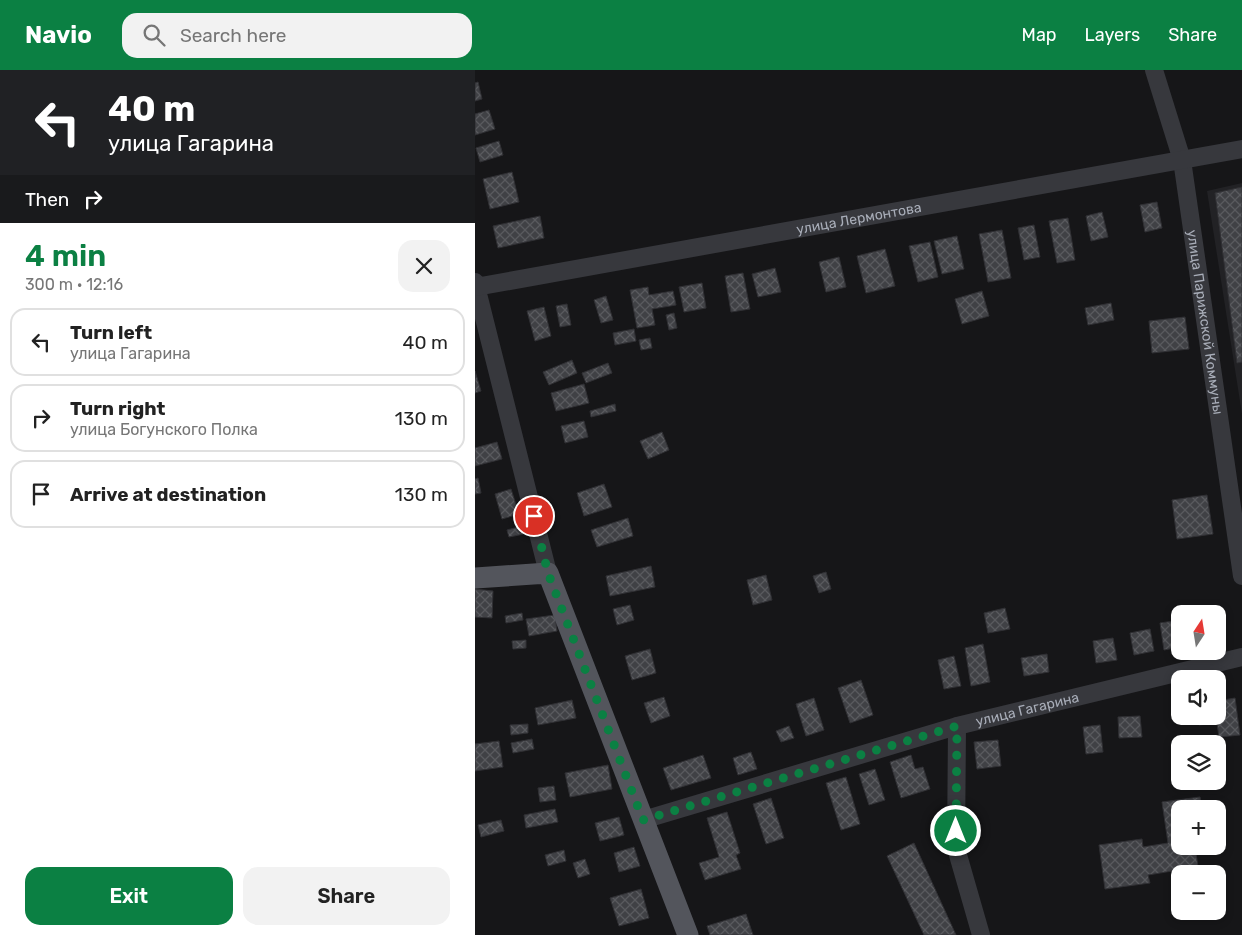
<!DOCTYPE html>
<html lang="en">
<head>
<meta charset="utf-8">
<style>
  :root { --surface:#fff; --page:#f2f2f2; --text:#222; --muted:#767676; --line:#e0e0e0; --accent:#0b8043 }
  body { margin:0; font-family:Rubik,sans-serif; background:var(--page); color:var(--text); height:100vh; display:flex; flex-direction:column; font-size:19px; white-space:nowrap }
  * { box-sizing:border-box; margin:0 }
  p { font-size:16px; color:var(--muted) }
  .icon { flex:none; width:28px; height:28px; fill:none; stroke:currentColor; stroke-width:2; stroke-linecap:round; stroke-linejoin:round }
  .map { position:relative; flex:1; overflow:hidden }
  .drawer { display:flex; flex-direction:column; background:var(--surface); width:475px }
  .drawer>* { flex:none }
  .banner { background:#202124; color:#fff; overflow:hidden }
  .needle { width:32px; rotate:12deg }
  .buttons { position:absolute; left:696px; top:535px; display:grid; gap:10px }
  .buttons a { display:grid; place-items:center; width:55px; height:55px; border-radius:10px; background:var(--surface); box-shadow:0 2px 8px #0003; font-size:25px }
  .pin { position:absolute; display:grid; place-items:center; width:42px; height:42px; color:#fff; margin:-21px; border:2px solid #fff; border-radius:50%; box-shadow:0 1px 5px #0007 }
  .me { position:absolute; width:55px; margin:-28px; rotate:0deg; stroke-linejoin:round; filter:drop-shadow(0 0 4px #0008) }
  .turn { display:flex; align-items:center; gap:18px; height:105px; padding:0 25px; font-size:22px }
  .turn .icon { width:65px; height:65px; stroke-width:2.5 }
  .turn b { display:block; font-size:35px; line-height:42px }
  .then { display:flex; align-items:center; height:48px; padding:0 25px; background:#0003; gap:10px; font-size:19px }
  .round { display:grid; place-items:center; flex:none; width:52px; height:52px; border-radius:15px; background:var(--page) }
  .overview { display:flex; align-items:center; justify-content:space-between; height:85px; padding:0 25px }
  h1 { font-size:30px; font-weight:600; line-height:38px; color:var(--accent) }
  .button { display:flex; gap:10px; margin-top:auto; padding:10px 25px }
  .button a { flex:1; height:58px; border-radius:15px; background:var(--accent); color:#fff; font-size:20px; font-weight:600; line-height:58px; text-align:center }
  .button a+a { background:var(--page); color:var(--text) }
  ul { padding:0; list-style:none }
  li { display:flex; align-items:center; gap:15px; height:68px; margin:0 10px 8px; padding:0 15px; border:2px solid var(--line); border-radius:15px }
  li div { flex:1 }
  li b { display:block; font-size:19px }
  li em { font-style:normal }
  header { display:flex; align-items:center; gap:30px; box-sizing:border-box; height:70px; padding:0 25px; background:var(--accent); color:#fff }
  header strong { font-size:24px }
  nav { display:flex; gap:28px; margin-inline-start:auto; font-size:18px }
  .search { width:350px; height:45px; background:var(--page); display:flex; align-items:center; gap:12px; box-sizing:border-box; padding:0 18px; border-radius:15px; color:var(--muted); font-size:19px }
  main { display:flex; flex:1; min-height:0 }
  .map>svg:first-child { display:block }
  .built { fill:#222225 }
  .building { fill:url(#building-cross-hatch); stroke:#303034 }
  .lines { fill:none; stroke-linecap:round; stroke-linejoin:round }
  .minor { stroke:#37383d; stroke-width:18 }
  .major { stroke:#53555c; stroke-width:21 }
  .route { stroke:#0b8043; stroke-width:9; stroke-dasharray:0 16.2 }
  .labels { text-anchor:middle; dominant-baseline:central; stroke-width:4.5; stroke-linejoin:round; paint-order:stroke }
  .street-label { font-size:14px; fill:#a8adb8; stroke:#111113 }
</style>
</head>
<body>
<header>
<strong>Navio</strong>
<div class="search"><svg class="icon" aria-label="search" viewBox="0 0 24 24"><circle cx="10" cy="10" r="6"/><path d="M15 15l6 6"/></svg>Search here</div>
<nav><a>Map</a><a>Layers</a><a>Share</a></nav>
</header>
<main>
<section class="drawer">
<div class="banner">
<div class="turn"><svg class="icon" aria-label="left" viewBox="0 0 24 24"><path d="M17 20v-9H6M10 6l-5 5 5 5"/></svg><div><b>40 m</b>улица Гагарина</div></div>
<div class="then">Then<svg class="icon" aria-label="right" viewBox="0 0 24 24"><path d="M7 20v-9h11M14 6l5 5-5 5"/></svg></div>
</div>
<div class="overview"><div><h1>4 min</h1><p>300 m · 12:16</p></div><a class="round"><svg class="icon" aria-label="close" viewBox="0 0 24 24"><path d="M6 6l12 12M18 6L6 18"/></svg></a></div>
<ul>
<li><svg class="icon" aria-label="left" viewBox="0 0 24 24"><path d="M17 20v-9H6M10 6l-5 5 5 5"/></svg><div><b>Turn left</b><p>улица Гагарина</p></div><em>40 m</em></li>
<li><svg class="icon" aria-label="right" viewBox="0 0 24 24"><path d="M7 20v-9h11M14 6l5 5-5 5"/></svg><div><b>Turn right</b><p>улица Богунского Полка</p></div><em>130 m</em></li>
<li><svg class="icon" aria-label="arrive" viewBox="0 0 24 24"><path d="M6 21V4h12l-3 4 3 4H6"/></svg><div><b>Arrive at destination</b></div><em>130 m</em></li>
</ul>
<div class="button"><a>Exit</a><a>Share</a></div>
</section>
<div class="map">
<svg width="767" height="865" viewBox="0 0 767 865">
  <defs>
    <pattern id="building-cross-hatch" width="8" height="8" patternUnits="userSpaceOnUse" patternTransform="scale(1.25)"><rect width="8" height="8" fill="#404145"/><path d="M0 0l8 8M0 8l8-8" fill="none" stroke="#595a5e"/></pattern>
  </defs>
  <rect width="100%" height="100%" fill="#161618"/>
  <polygon class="built" points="767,113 767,344 732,121"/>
  <g class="building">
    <polygon points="3,12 7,29 0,31 0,13"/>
    <polygon points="14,40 20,59 0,65 0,44"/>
    <polygon points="24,71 28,85 5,92 1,78"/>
    <polygon points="37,102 44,132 15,139 8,109"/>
    <polygon points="767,117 767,292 762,293 740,123"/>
    <polygon points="682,132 687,158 670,162 665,135"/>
    <polygon points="627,142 633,167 616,171 611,146"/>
    <polygon points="65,146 69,168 23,178 18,156"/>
    <polygon points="593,148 600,190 582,193 574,151"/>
    <polygon points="559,155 565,187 549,190 543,158"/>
    <polygon points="527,160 536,208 513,212 504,164"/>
    <polygon points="482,166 489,199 467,204 459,171"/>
    <polygon points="455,172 463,207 443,212 434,176"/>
    <polygon points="410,179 420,216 391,223 382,186"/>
    <polygon points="364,187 371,217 351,222 344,192"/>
    <polygon points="300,198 306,222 283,227 277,204"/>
    <polygon points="268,203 275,239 256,242 250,206"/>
    <polygon points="227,213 231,238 209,242 204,217"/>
    <polygon points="173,217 174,225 198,221 201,235 177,239 180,255 162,258 155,220"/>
    <polygon points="507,221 514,246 487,254 480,229"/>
    <polygon points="131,226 138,250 126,253 119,230"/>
    <polygon points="636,233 639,250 613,255 610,238"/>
    <polygon points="92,234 96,255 85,257 81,236"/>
    <polygon points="69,237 76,266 60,271 52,241"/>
    <polygon points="199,243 202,258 194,260 191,245"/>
    <polygon points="710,247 714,279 677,283 674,251"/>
    <polygon points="159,259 161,271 140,275 138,263"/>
    <polygon points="175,268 177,278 166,280 164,270"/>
    <polygon points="97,290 102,303 74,315 68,302"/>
    <polygon points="133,293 137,303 111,313 107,303"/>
    <polygon points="0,301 6,321 0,323"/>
    <polygon points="109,314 114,333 81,341 76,323"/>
    <polygon points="140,334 141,341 116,347 115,341"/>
    <polygon points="109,351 113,367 90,373 86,356"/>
    <polygon points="187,362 194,380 173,389 165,371"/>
    <polygon points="22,372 27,389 0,396 0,378"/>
    <polygon points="3,408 6,423 0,424 0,409"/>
    <polygon points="129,414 137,437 109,446 102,423"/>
    <polygon points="36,419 44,444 27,449 20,424"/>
    <polygon points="732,425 738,464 702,469 697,430"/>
    <polygon points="153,448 158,466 122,477 116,460"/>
    <polygon points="47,456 49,464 34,467 32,460"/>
    <polygon points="176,496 180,517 135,526 131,506"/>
    <polygon points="351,502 356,519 344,523 338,506"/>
    <polygon points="291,505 297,530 278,535 272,510"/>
    <polygon points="0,519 18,521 17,548 0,547"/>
    <polygon points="155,535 159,550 142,555 138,539"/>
    <polygon points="530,538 535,559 513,563 509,543"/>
    <polygon points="47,543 48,550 31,553 30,546"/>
    <polygon points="80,545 82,561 54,566 51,549"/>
    <polygon points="705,550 705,577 689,580 685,553"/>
    <polygon points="675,559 679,581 659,585 655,563"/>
    <polygon points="638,568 642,590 621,593 618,571"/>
    <polygon points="51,570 51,578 38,579 37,571"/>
    <polygon points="508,574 515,612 496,616 490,578"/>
    <polygon points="175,579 181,603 157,610 150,586"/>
    <polygon points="572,584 574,602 549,606 546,588"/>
    <polygon points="479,586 486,616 469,619 463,590"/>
    <polygon points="386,610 398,645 375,653 363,618"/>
    <polygon points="189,627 195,646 176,653 169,633"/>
    <polygon points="339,628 349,660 331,666 321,634"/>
    <polygon points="760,628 765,665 744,667 742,653 724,655 723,646 742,646 742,631"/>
    <polygon points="97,630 101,648 63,655 60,638"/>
    <polygon points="665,646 667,667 644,668 643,647"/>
    <polygon points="53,654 53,663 36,665 35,655"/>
    <polygon points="625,655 628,682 611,684 608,657"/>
    <polygon points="314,656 319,668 306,672 301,661"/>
    <polygon points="57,669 59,679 38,683 36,673"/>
    <polygon points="523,670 526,696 502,699 499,672"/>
    <polygon points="24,671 28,697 0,701 0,674"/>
    <polygon points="276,682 282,699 263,705 258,688"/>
    <polygon points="228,685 236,708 196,720 188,698"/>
    <polygon points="436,685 440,699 448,697 455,719 426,728 415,692"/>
    <polygon points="133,695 137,719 95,727 90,703"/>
    <polygon points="400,699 410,730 394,735 384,704"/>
    <polygon points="371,707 385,754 366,760 351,713"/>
    <polygon points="79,716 81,730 65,732 63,718"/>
    <polygon points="725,727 727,739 705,739 705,776 720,776 724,804 705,804 705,838 703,839 697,801 673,805 675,813 630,819 624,775 667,769 668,777 693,773 687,732"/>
    <polygon points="296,728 309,768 291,774 278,734"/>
    <polygon points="80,739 83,752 51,758 49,745"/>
    <polygon points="252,742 265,783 261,785 266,799 230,810 224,793 244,787 232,748"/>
    <polygon points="144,747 149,765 125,771 120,753"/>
    <polygon points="26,750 29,761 6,767 3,755"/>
    <polygon points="439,773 481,865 449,865 412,786"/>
    <polygon points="159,777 165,796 144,802 139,783"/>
    <polygon points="89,780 91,791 73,796 70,785"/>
    <polygon points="110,789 115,804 103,808 98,793"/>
    <polygon points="166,819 174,848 144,856 135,828"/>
    <polygon points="271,844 278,865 235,865 232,856"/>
  </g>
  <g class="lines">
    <g class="minor">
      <path id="s1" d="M 679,0 L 707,90 L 767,506"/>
      <polyline points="0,212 73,503"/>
      <path id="s2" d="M 1,217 L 767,79"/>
      <polyline points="482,656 481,778 506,865"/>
      <path id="s3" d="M 168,750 L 482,656 L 767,587"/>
    </g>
    <polyline class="major" points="0,508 73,503 213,865"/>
  </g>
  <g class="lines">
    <polyline class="route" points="59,446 73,503 168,750 482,656 481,761"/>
  </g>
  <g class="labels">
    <g class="street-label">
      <text stroke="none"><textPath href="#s2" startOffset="389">улица Лермонтова</textPath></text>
      <text stroke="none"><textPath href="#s1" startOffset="258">улица Парижской Коммуны</textPath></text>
      <text stroke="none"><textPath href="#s3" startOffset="400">улица Гагарина</textPath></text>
    </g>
  </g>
</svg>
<div class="buttons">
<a><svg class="needle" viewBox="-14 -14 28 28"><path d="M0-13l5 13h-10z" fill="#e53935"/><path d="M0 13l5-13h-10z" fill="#767676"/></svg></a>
<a><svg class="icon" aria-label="sound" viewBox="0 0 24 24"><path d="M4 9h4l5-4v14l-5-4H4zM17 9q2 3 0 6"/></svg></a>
<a><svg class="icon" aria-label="layers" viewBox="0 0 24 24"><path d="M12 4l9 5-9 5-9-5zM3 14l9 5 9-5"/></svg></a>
<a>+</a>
<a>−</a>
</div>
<div class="pin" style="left:59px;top:446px;background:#d93025"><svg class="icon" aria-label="arrive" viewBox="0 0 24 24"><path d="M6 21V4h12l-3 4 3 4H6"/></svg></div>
<svg class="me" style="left:481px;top:761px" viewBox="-20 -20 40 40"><circle r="17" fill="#0b8043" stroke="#fff" stroke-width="3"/><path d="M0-11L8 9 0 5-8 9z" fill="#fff"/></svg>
</div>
</main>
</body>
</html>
